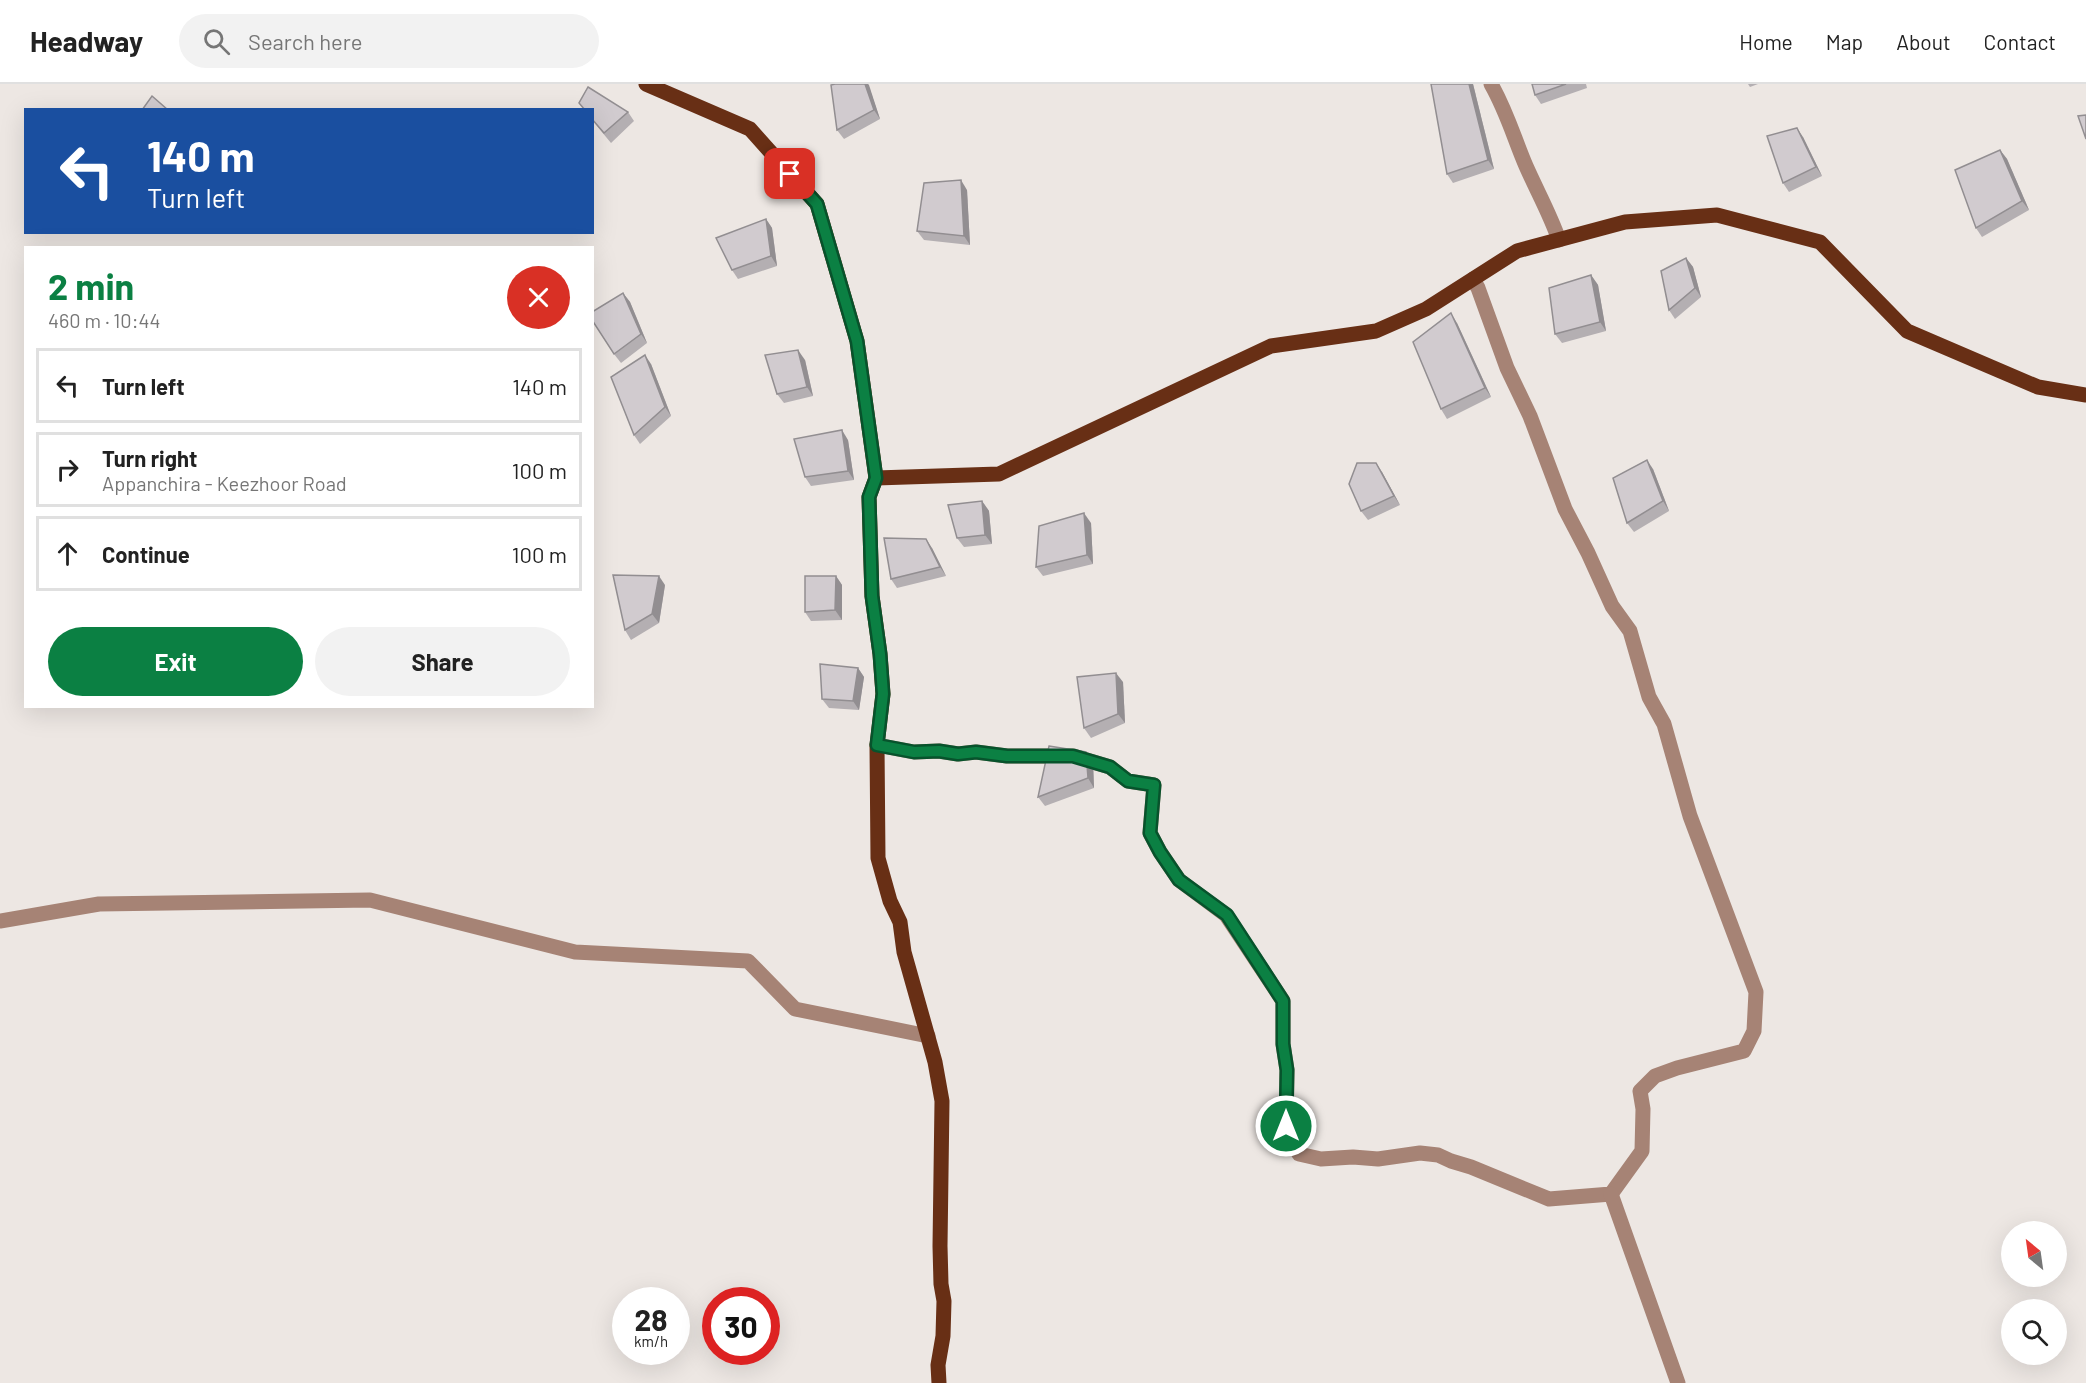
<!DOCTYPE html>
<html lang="en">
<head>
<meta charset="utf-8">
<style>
  :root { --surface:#fff; --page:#f2f2f2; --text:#222; --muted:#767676; --line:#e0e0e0; --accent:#0b8043 }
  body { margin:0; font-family:Barlow,sans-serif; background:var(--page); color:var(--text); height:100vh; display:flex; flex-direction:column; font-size:22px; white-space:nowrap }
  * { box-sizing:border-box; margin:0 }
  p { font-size:20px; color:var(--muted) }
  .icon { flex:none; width:33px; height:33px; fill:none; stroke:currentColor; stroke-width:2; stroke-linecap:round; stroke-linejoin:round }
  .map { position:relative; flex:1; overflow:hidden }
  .sheet { position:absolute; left:24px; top:162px; width:570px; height:462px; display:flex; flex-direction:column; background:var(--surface); border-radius:0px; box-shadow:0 6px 24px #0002 }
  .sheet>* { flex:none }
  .guide { position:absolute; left:24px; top:24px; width:570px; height:126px; border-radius:0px; box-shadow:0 6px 24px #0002; background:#1a4fa0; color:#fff; overflow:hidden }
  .needle { width:39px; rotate:331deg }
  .tools { position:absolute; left:2001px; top:1137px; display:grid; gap:12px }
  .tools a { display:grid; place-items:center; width:66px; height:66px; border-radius:50%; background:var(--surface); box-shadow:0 6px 24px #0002; font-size:30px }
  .speed { position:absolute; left:612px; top:1203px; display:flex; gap:12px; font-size:30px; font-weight:700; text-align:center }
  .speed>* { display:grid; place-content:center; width:78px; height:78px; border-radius:50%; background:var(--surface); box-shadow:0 6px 24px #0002; line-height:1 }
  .speed small { font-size:15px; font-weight:400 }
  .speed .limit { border:9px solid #d22; background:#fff; color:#111 }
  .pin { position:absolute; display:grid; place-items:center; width:51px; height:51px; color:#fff; margin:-26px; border-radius:12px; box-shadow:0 3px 9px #0006 }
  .me { position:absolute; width:66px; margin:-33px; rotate:0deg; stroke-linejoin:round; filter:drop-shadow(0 0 4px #0008) }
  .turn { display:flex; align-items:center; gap:21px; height:126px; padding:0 24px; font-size:27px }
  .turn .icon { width:78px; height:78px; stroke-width:2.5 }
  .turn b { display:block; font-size:42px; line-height:51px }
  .round { display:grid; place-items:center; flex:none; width:63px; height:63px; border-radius:32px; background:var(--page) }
  .head { display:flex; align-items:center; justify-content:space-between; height:102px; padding:0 24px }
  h1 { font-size:36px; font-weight:700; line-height:45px; color:var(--accent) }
  .action { display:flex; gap:12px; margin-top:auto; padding:12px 24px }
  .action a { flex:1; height:69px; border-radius:36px; background:var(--accent); color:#fff; font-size:24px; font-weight:700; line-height:69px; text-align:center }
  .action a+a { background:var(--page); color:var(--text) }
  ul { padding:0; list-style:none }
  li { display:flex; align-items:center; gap:18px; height:75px; margin:0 12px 9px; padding:0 12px; border:3px solid var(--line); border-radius:0px }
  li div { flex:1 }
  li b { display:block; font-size:22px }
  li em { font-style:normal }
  header { display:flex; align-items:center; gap:36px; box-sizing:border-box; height:84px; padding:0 30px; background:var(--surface); border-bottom:2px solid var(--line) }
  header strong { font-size:28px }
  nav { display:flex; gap:33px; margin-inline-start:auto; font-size:21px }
  .search { width:420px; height:54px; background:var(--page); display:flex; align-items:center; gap:15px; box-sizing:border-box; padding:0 21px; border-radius:33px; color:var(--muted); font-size:22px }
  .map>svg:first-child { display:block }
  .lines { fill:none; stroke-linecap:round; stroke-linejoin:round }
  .minor { stroke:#a68375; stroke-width:15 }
  .major { stroke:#682f15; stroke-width:15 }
  .wall { fill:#b4afb2 }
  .shaded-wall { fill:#928e91 }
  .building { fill:#d1cbcf; stroke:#928e91; stroke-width:1.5 }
  .route-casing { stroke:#07532c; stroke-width:15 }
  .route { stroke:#0b8043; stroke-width:10 }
</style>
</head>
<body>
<header>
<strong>Headway</strong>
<div class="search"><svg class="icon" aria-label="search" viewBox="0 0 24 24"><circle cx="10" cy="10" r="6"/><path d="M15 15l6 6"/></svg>Search here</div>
<nav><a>Home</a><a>Map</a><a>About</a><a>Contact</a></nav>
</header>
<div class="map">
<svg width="2086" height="1299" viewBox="0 0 2086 1299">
  <rect width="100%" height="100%" fill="#ede7e3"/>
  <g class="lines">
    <g class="minor">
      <path d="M 1491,0 C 1507,28 1514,54 1526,82 C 1537,107 1550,130 1559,156"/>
      <polyline points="877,661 914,668 939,667 958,670 976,668 1007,672 1073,672 1110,683 1128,697 1154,701 1150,749 1160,768 1179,796 1226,831 1283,917 1283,960 1287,986 1286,1042 1299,1070 1321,1075 1353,1073 1378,1075 1420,1069 1438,1071 1451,1077 1471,1083 1549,1115 1611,1110 1642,1067 1643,1025 1640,1007 1655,992 1677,984 1744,967 1754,947 1756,908 1690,732 1664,640 1649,613 1630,547 1612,522 1588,469 1565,425 1530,332 1507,284 1478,204 1473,195"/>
      <polyline points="0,837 99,820 370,816 575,868 748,877 795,925 928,952"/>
      <polyline points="1611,1110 1678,1299"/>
    </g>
    <g class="major">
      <polyline points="646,0 750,45 817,120 857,257 876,394 869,413 872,512 880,570 883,610 877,661 878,774 890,817 900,838 904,868 935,978 942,1017 940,1162 941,1200 944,1217 943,1252 938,1281 939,1299"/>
      <polyline points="876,394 999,390 1271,262 1376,247 1426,225 1517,167 1625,138 1717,131 1820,158 1907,247 2038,303 2086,311"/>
    </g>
  </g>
  <g class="wall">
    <polygon points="835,0 868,0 880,35 844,55 837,46"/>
    <polygon points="1431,0 1473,0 1494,85 1453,99 1447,90"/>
    <polygon points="1532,0 1586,0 1587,4 1541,20 1535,11"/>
    <polygon points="1748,0 1758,0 1750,3"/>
    <polygon points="579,19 628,28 634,37 611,59 592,36 592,26 584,26"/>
    <polygon points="1803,53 1822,92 1789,108 1783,99"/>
    <polygon points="2000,66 2007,75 2029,126 1982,153 1976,144"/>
    <polygon points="967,106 970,161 924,156 917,147"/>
    <polygon points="766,135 772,144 777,182 738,195 732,186"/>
    <polygon points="1686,174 1693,183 1701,213 1675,235 1669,226"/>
    <polygon points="1591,191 1598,201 1606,247 1562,259 1555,250"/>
    <polygon points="623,209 630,218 647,259 621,279 614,270"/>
    <polygon points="1457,239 1491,313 1447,335 1441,325"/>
    <polygon points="805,276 813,312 784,319 777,310"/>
    <polygon points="651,280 671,332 640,360 634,351"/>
    <polygon points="848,356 854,396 811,402 805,393"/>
    <polygon points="1653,385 1669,427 1634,448 1627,439"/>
    <polygon points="1382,388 1400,421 1368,436 1361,427"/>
    <polygon points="982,417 989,427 992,460 964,463 957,454"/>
    <polygon points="1091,439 1093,480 1043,492 1036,483"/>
    <polygon points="932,464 946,492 897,504 891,495"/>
    <polygon points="836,492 842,501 842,536 811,537 805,528"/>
    <polygon points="665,501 659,539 631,556 625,546"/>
    <polygon points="858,584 864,593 859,626 829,624 822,615"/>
    <polygon points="1123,598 1125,639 1091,654 1084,644"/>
    <polygon points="1086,668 1093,678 1094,704 1045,722 1038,713"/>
  </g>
  <g class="shaded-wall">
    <polygon points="865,0 868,0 869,1 880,35 874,26"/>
    <polygon points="1469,0 1473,0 1494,85 1488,76"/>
    <polygon points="1797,44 1803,53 1822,92 1816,83"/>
    <polygon points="2000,66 2007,75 2029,126 2022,117"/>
    <polygon points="961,96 967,106 970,161 964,152"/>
    <polygon points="766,135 772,144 777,182 771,172"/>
    <polygon points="1686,174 1693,183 1701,213 1695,204"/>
    <polygon points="1591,191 1598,201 1606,247 1600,238"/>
    <polygon points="623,209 630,218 647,259 641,250"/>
    <polygon points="1451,229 1457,239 1491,313 1485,304"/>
    <polygon points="798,266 805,276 813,312 807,303"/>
    <polygon points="645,271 651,280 671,332 665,323"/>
    <polygon points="842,346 848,356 854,396 848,387"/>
    <polygon points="1647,376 1653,385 1669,427 1663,417"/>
    <polygon points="1376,379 1382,388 1400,421 1394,412"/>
    <polygon points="982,417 989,427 992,460 985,451"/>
    <polygon points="1084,429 1091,439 1093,480 1087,471"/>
    <polygon points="926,455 932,464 946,492 940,483"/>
    <polygon points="659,492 665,501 659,539 652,530"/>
    <polygon points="836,492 842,501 842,536 835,526"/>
    <polygon points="858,584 864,593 859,626 853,617"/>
    <polygon points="1116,589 1123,598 1125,639 1118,630"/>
    <polygon points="1086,668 1093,678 1094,704 1088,694"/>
  </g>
  <g class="building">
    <polygon points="835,0 865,0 874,26 837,46 831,1"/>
    <polygon points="1431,0 1469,0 1488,76 1447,90"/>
    <polygon points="1532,0 1566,0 1535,11"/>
    <polygon points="588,3 628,28 604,49 592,35 592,26 585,26 579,19"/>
    <polygon points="152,12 168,26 142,26"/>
    <polygon points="2086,31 2086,55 2078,32"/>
    <polygon points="1797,44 1816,83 1783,99 1767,52"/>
    <polygon points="2000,66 2022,117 1976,144 1955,86"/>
    <polygon points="961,96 964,152 917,147 924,99"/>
    <polygon points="766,135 771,172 732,186 716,154"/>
    <polygon points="1686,174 1695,204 1669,226 1661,187"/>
    <polygon points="1591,191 1600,238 1555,250 1549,204"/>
    <polygon points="623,209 641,250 614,270 592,236 592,228"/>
    <polygon points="1451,229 1485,304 1441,325 1413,258"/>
    <polygon points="798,266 807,303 777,310 765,271"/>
    <polygon points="645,271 665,323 634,351 611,293"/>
    <polygon points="842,346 848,387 805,393 794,355"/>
    <polygon points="1647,376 1663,417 1627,439 1613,394"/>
    <polygon points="1357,379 1376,379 1394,412 1361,427 1349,400"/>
    <polygon points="982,417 985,451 957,454 948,421"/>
    <polygon points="1084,429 1087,471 1036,483 1039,442"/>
    <polygon points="884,454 926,455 940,483 891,495"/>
    <polygon points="613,491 659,492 652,530 625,546"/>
    <polygon points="805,492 836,492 835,526 805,528"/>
    <polygon points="820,580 858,584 853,617 822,615"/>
    <polygon points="1116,589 1118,630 1084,644 1077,593"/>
    <polygon points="1049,662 1086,668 1088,694 1038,713"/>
  </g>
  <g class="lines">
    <defs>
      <polyline id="route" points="790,90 817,120 857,257 876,394 869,413 872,512 880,570 883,610 877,661 914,668 939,667 958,670 976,668 1007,672 1073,672 1110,683 1128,697 1154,701 1150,749 1160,768 1179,796 1227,831 1283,917 1283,960 1287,986 1286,1042"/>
    </defs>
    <use href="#route" class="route-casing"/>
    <use href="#route" class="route"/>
  </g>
</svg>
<div class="tools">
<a><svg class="needle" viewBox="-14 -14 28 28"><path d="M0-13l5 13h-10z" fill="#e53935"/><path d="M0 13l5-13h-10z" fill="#767676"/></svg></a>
<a><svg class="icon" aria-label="search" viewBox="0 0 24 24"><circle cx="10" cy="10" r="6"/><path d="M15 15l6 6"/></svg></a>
</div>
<div class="speed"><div>28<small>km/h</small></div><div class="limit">30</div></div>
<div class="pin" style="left:790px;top:90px;background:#d93025"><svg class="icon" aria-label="arrive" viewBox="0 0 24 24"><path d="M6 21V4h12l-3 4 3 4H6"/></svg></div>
<svg class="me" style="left:1286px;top:1042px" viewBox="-20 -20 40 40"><circle r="17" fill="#0b8043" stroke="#fff" stroke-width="3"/><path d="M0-11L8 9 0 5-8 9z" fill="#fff"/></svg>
<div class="guide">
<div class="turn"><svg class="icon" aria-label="left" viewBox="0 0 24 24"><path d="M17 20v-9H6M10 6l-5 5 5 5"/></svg><div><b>140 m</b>Turn left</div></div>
</div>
<section class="sheet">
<div class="head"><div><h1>2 min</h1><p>460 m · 10:44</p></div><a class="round" style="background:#d93025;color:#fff"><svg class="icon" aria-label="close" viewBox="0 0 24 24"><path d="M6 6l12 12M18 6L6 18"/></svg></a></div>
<ul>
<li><svg class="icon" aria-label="left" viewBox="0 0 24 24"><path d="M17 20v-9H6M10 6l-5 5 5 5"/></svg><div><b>Turn left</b></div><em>140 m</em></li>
<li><svg class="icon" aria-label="right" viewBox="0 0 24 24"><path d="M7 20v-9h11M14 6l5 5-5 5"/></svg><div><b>Turn right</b><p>Appanchira - Keezhoor Road</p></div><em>100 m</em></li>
<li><svg class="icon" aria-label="ahead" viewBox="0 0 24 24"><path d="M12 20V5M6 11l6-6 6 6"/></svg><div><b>Continue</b></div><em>100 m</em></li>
</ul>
<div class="action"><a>Exit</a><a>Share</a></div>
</section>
</div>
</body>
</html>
